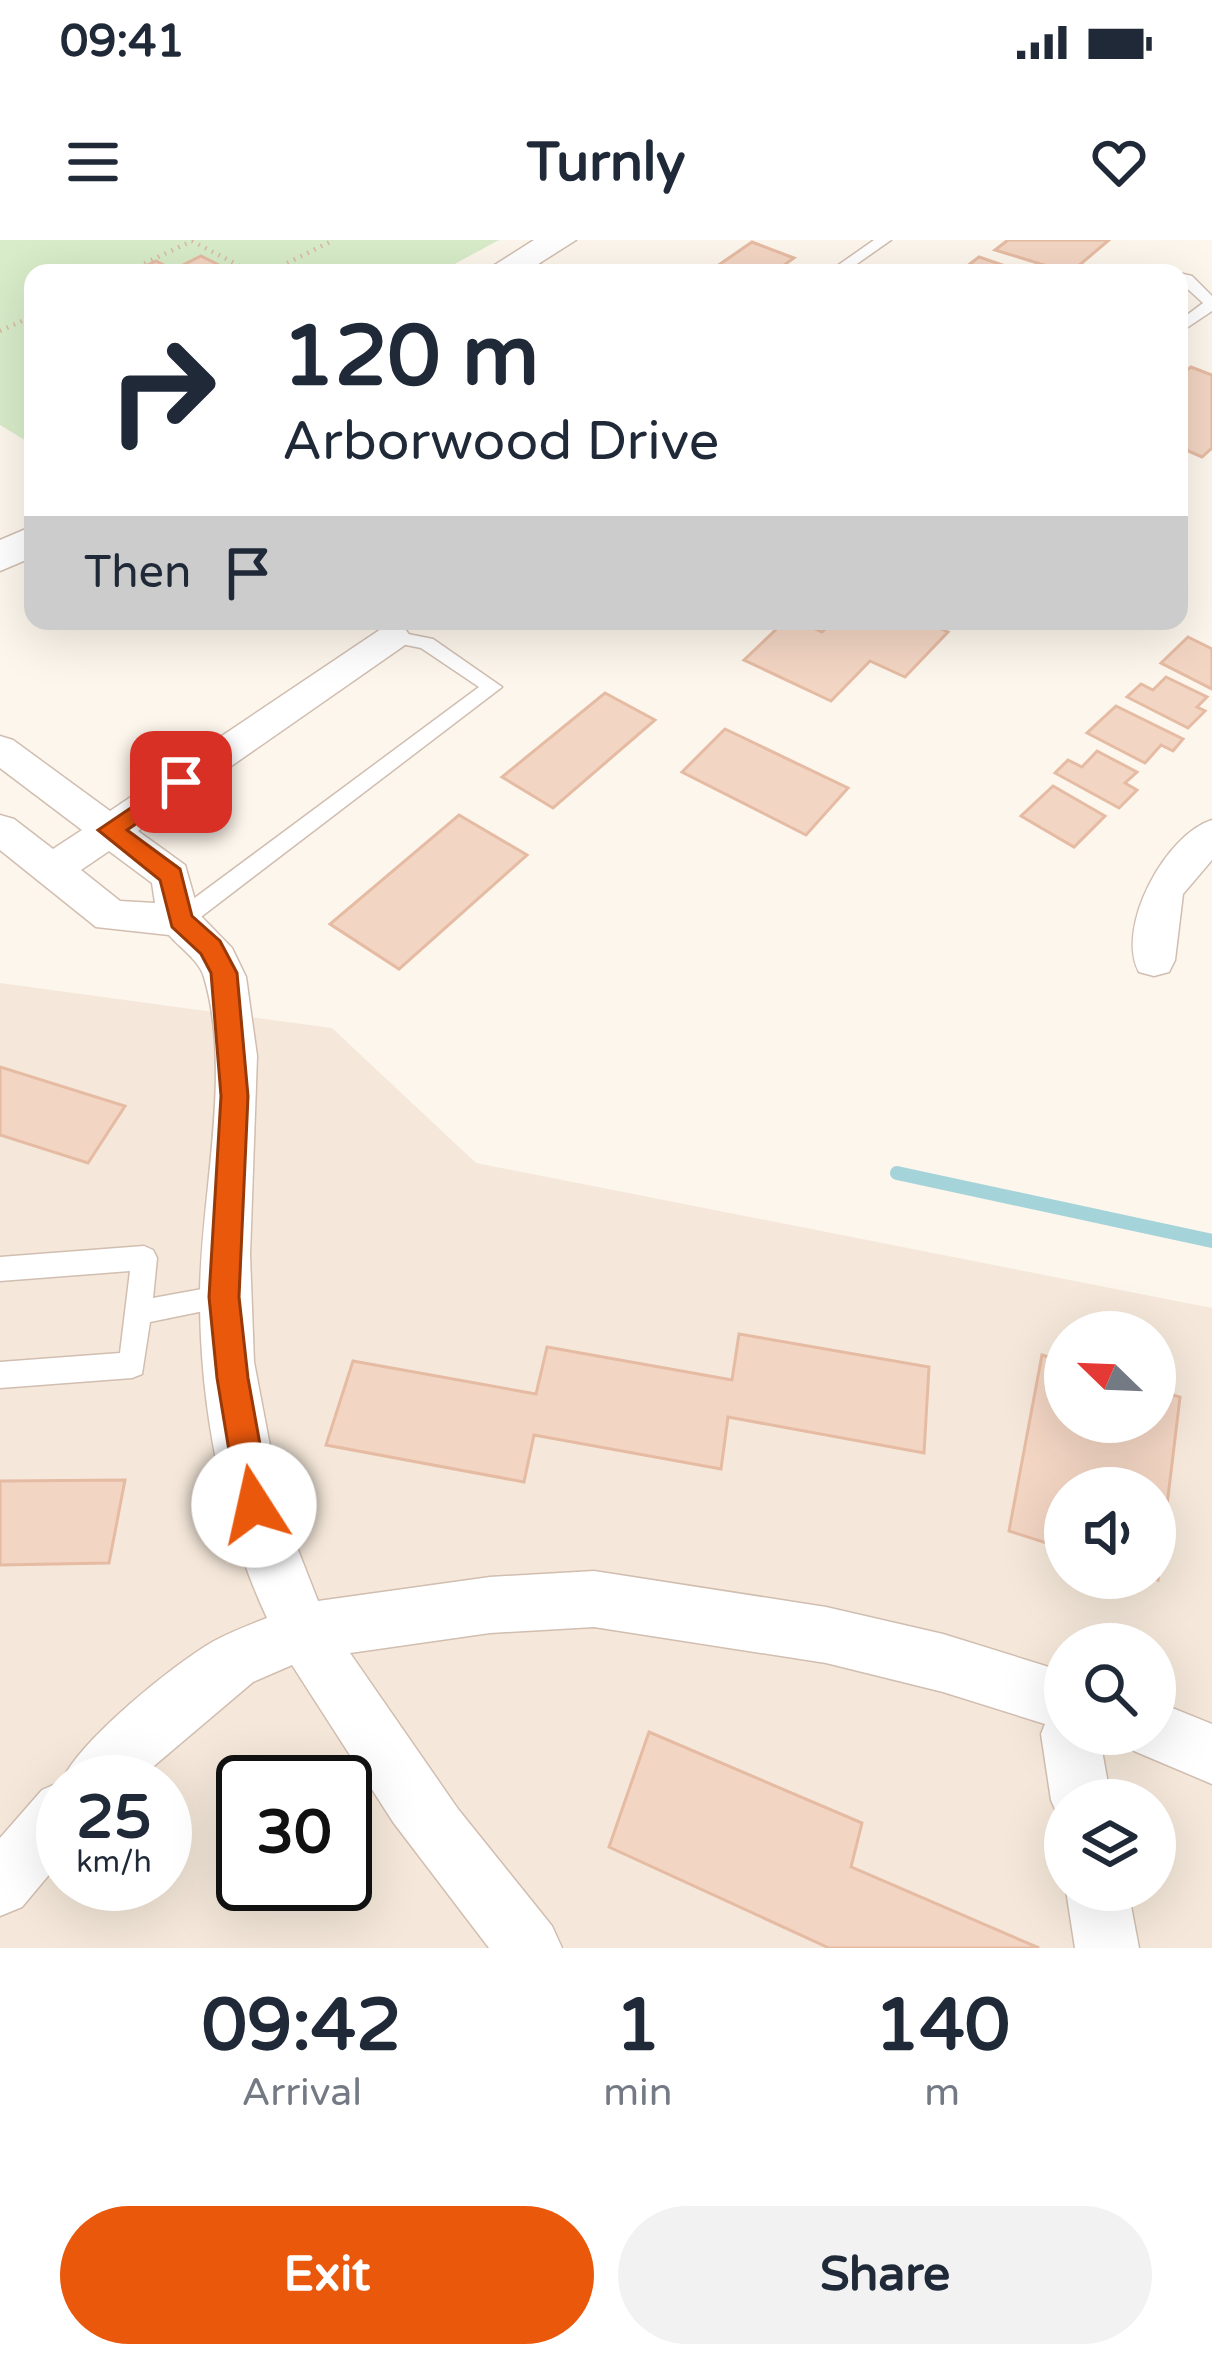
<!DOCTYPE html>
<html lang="en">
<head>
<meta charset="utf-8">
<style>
  :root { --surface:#fff; --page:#f2f2f3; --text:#1f2937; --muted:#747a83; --accent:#ea580c }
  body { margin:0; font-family:"Varela Round",sans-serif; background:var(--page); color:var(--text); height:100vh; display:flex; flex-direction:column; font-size:45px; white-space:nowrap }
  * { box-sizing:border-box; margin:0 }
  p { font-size:39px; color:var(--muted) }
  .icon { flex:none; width:66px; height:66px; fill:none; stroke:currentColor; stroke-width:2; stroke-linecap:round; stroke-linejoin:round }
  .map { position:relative; height:1708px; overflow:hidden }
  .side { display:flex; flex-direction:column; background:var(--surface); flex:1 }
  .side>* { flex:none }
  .guide { position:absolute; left:24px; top:24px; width:1164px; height:366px; border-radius:24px; box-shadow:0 12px 48px #0002; background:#fff; color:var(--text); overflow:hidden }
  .needle { width:78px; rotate:293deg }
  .fabs { position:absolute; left:1044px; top:1071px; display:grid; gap:24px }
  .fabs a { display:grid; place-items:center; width:132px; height:132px; border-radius:50%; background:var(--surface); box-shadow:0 12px 48px #0002; font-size:60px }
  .speed { position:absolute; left:36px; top:1515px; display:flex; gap:24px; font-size:60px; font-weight:700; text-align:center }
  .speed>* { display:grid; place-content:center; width:156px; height:156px; border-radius:50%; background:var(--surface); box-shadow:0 12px 48px #0002; line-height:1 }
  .speed small { font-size:30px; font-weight:400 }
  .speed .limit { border:6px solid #111; border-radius:18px; background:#fff; color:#111 }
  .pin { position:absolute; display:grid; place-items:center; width:102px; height:102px; color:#fff; margin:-51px; border-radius:24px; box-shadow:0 6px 18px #0006 }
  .me { position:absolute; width:132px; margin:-66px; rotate:350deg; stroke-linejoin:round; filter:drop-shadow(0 0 9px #0008) }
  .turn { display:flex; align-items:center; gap:42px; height:252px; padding:0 60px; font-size:54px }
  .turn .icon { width:156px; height:156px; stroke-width:2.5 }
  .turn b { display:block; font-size:84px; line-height:102px }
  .then { display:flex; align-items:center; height:114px; padding:0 60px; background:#0003; gap:24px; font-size:45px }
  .eta { display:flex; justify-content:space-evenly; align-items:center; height:204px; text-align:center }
  .eta b { font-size:72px; font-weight:700; line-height:84px }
  .action { display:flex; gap:24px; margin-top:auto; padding:24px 60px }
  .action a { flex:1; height:138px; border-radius:72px; background:var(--accent); color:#fff; font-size:48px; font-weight:700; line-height:138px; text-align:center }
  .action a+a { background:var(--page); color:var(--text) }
  .status { display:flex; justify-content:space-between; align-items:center; height:84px; padding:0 60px; background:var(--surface); direction:ltr }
  .status svg { height:33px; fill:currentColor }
  header { display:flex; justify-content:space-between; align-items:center; height:156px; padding:0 60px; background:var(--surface); font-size:54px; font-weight:700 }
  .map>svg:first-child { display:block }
  .residential { fill:#f5e8da; fill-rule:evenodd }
  .green { fill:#d8ecc9 }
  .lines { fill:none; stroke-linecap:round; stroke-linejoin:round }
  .stream { stroke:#a5d3da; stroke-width:14 }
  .building { fill:#f3d5c3; stroke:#e6bba3; stroke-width:3 }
  .service-casing { stroke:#d1beb0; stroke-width:3 }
  .minor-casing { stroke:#d1beb0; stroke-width:3 }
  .tertiary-casing { stroke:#d1beb0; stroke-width:3 }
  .path { stroke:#d9b8a5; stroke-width:4.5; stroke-dasharray:1.5 6; stroke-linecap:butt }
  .service { fill:#fff; fill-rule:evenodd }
  .minor { fill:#fff; fill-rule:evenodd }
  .tertiary { fill:#fff; fill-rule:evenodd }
  .route { fill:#ea580c; stroke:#983908; stroke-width:3 }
</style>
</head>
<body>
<div class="status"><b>09:41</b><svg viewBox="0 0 49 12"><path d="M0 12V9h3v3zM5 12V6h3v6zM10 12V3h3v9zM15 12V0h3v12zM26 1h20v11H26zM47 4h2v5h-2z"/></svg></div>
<header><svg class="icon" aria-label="menu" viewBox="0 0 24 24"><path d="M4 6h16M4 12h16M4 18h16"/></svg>Turnly<svg class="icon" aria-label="heart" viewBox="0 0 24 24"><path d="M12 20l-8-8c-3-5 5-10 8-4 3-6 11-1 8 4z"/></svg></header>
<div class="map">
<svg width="1212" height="1708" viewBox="0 0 1212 1708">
  <rect width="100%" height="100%" fill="#fdf6ec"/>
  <path class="residential" d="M 0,743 L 332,788 L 476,923 L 1212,1068 L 1212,1708 L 0,1708 ZM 1065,1092 L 1155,1092 L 1155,1182 L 1065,1182 ZM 1065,1248 L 1155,1248 L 1155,1338 L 1065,1338 ZM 1065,1404 L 1155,1404 L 1155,1494 L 1065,1494 ZM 63,1542 L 165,1542 L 165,1644 L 63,1644 ZM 243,1542 L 345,1542 L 345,1644 L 243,1644 ZM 1065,1560 L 1155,1560 L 1155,1650 L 1065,1650 Z"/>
  <polygon class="green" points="0,0 499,0 438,33 33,33 33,205 0,185"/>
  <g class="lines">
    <polyline class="stream" points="897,933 1212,1001"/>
  </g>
  <g class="building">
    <polygon points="1008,0 1109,0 1070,33 995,10"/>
    <polygon points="752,2 794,18 773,33 707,33"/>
    <polygon points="201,16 235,33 131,33 156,21 173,30"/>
    <polygon points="979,17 1026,33 958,33"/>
    <polygon points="1191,127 1212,135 1212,208 1202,217 1179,207 1179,136"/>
    <polygon points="785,381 798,381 822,392 834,381 924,381 948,392 905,437 870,421 831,461 744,420"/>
    <polygon points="1188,397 1212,409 1212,449 1161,423"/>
    <polygon points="1166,437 1207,457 1197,467 1205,471 1188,488 1127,457 1141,444 1153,450"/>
    <polygon points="605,453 655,480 553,568 502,537"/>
    <polygon points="1116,466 1183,499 1173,511 1161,505 1145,523 1087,493"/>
    <polygon points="725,489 848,548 806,595 682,532"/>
    <polygon points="1097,511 1137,532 1125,543 1137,550 1119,568 1055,533 1068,520 1082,527"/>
    <polygon points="1053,546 1105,576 1074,607 1021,576"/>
    <polygon points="459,575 527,615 399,729 330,684"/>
    <polygon points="0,827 125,866 88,923 0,895"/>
    <polygon points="739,1094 929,1127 924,1213 728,1177 721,1229 534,1195 524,1242 326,1205 353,1121 536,1154 547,1107 732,1140"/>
    <polygon points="1042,1115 1065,1122 1065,1182 1155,1182 1155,1150 1180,1157 1158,1340 1152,1338 1155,1248 1065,1248 1065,1309 1009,1291"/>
    <polygon points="125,1240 109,1323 0,1325 0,1241"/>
    <polygon points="649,1492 862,1583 851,1627 1039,1708 829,1708 609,1607"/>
  </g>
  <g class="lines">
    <defs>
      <g id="service">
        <polygon points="874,0 891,0 844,33 827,33"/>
        <polygon points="1134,29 1155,29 1162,33 1127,33"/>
        <polygon points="1178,33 1179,33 1192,36 1212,56 1212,71 1179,93 1179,81 1203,63 1179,41"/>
        <polygon points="393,391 433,399 502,447 189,686 173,686 170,680 173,674 479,447 421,408 386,401 386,393"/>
        <polygon points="144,1006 153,1010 157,1018 153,1058 224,1045 233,1049 237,1057 233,1065 150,1082 142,1134 132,1138 0,1148 0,1122 120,1113 130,1031 0,1041 0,1017"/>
      </g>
      <g id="minor">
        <path d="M 519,14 L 558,33 C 539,33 518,37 506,22 Z"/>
        <path d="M 393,386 L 405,389 L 411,397 L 405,405 L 138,591 L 185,625 L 199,674 L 232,708 L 246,737 L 257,816 L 250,1015 L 254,1122 L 282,1269 L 318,1361 L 490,1337 L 594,1331 L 826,1367 L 943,1394 L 1065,1432 L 1065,1494 L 1099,1494 L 1111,1560 L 1065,1560 L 1065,1584 L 1060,1581 L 1051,1560 L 1041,1494 L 1045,1484 L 943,1452 L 826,1423 L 594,1387 L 490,1393 L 350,1413 L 458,1569 L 552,1686 L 562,1708 L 489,1708 L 393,1582 L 292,1425 L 253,1442 L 135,1542 L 63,1542 L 63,1618 L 22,1667 L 0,1676 L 0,1598 L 42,1550 L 62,1541 C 79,1501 175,1423 214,1401 C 231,1392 249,1385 267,1378 C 221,1279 200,1165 200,1057 C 200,957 233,834 204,737 C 199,720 180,708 169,695 L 96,687 L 0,610 L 0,575 L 14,579 L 53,609 L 82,590 L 0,528 L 0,496 L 13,500 L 110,571 L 381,389 ZM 109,611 L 152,643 L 155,663 L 120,661 L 81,630 Z"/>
        <path d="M 1212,580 L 1212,620 L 1183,654 L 1175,720 L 1169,732 L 1154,736 L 1139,732 C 1115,687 1166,594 1212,580 Z"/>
        <polygon points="1155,1461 1212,1484 1212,1544 1134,1511 1127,1494 1155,1494"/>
        <polygon points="1066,1650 1128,1650 1139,1708 1075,1708"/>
      </g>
      <g id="tertiary">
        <polygon points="534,0 576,0 524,33 482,33"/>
        <polygon points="33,286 33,317 0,331 0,300"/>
      </g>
    </defs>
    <use href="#service" class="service-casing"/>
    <use href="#minor" class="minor-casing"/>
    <use href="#tertiary" class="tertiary-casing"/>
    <g class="path">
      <polyline points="124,33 192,1 253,33"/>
      <polyline points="267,33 334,0"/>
      <polyline points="0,91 33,76"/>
    </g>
    <use href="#service" class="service"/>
    <use href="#minor" class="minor"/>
    <use href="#tertiary" class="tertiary"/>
  </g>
  <polygon class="route" points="181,534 189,536 189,548 127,590 180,629 192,676 220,701 237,733 248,856 239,1057 248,1138 271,1265 266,1277 254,1281 243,1277 238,1265 217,1138 209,1057 221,856 211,733 201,714 172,687 160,640 98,590"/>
</svg>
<div class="fabs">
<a><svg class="needle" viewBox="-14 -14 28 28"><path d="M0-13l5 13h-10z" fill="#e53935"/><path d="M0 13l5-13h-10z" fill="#747a83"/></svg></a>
<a><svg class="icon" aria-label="sound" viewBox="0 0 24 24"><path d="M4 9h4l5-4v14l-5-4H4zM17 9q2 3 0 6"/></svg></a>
<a><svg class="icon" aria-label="search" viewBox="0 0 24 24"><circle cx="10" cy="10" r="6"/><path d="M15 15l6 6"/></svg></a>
<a><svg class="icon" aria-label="layers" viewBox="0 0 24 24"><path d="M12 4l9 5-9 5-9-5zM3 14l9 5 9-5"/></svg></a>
</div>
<div class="speed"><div>25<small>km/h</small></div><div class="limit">30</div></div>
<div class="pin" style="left:181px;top:542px;background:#d93025"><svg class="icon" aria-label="arrive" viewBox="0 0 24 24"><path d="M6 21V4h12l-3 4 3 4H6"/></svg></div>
<svg class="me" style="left:254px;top:1265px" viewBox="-20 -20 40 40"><circle r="19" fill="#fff"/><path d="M0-13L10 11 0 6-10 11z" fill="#ea580c"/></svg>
<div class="guide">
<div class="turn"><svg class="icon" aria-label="right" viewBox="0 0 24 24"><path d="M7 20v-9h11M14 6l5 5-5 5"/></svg><div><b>120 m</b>Arborwood Drive</div></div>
<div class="then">Then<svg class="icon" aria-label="arrive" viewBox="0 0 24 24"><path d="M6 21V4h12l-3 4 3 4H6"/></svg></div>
</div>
</div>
<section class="side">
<div class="eta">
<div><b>09:42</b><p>Arrival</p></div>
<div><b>1</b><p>min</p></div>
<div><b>140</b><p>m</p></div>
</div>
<div class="action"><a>Exit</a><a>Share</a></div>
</section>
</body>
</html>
